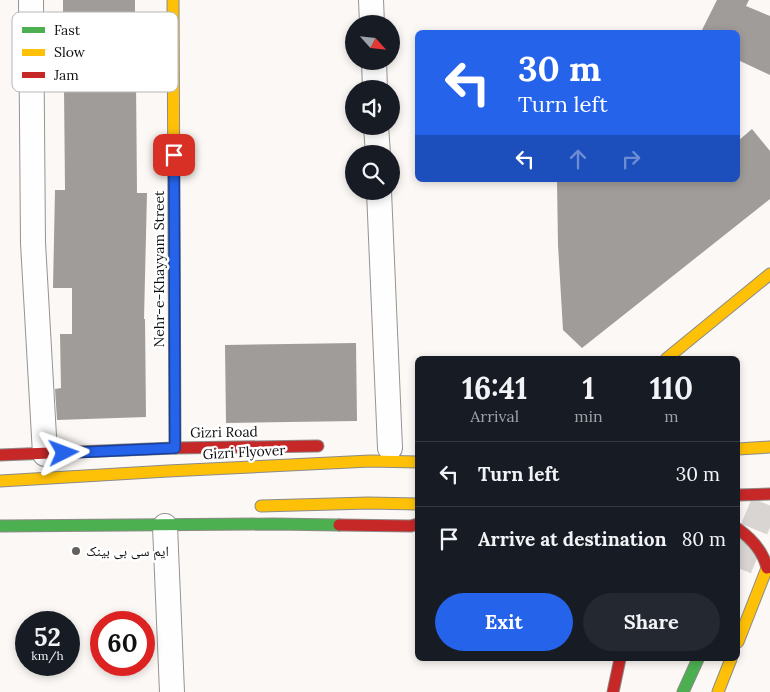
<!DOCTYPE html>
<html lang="en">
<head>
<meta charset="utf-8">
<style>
  :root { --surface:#171b24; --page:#242831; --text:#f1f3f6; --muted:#9ea1a6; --line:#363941; --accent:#2563eb }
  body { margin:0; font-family:Lora,"Noto Naskh Arabic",serif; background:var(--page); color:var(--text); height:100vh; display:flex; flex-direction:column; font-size:19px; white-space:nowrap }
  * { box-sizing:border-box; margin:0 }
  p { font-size:16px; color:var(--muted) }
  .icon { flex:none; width:28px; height:28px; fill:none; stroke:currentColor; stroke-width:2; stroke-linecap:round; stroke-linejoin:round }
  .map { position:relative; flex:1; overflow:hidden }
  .side { position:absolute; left:415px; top:356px; width:325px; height:305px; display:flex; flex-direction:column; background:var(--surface); border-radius:8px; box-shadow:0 2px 8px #0003 }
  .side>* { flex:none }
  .banner { position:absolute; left:415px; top:30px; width:325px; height:152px; border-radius:8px; box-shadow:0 2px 8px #0003; background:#2563eb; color:#fff; overflow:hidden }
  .needle { width:32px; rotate:117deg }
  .tools { position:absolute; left:345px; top:15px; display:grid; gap:10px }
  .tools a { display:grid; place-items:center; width:55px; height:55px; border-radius:50%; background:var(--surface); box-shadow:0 2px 8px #0003; font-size:25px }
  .speed { position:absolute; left:15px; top:611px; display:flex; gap:10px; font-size:25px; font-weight:700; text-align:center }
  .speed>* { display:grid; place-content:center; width:65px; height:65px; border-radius:50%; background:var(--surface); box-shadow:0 2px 8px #0003; line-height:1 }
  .speed small { font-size:12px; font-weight:400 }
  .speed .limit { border:8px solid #d22; background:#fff; color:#111 }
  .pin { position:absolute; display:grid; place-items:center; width:42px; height:42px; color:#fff; margin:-21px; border-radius:10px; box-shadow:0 2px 8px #0006 }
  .me { position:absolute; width:55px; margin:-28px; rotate:87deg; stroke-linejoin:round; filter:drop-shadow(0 0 4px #0008) }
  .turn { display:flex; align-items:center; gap:18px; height:105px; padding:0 20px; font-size:22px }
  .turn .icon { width:65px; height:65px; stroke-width:2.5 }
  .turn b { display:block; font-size:35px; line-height:42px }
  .lanes { display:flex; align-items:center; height:48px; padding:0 20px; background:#0003; justify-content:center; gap:25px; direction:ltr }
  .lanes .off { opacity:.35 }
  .eta { display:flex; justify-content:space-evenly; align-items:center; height:85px; text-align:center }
  .eta b { font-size:30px; font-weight:700; line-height:35px }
  .action { display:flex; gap:10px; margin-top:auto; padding:10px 20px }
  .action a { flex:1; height:58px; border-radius:30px; background:var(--accent); color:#fff; font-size:20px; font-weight:700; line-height:58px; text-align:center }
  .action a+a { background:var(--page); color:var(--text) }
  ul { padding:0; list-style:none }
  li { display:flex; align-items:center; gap:15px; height:65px; padding:0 20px; border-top:1px solid var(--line) }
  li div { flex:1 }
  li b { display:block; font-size:19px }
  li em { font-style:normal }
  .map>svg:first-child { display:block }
  .building { fill:#9f9c9a }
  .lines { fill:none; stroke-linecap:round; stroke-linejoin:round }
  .primary-tunnel { stroke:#d8d5d2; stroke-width:28; stroke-dasharray:28 14; stroke-linecap:butt }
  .street-casing { stroke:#959493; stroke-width:26 }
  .fast-casing { stroke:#8c8b89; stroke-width:13 }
  .slow-casing { stroke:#8c8b89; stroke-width:13 }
  .jam-casing { stroke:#8c8b89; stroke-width:13 }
  .street { stroke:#fefefe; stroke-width:24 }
  .fast { stroke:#4caf50; stroke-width:11 }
  .slow { stroke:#ffc107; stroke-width:11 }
  .jam { stroke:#c62828; stroke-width:11 }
  .route-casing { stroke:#184099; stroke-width:12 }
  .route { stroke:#2563eb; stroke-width:9 }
  .poi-dot { fill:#626160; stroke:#fff; stroke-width:2 }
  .labels { text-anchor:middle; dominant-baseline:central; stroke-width:5; stroke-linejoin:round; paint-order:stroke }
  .street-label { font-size:14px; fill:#0f0f0f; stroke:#fff }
  .poi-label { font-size:14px; fill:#0f0f0f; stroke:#fff; text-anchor:start }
  .key { fill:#fff; stroke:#b7b7b7; stroke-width:1 }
  .key-label { font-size:14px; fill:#0f0f0f }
</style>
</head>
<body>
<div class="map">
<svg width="770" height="692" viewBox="0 0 770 692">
  <rect width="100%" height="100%" fill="#fbf8f5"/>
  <g class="building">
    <polygon points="63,0 135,0 135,37 146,37 146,81 136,81 137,193 147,193 144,319 145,319 146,417 57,420 55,389 61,388 60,334 72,334 72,288 53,288 55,190 65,190 64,89 74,89 73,27 63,27"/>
    <polygon points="717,0 749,0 746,6 770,16 770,75 738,60 738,32 701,32"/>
    <polygon points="752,129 770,151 770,199 582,348 563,330 558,245 557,180 738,180 738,141"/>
    <polygon points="356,343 357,421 226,423 225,345"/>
  </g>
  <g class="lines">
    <polyline class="primary-tunnel" points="738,568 770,491"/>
    <defs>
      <g id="street">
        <polyline points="31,0 33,243 45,454"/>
        <polyline points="371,0 372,24"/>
        <polyline points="374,61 375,89"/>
        <polyline points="376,126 378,154"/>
        <polyline points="379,191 390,448"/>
        <polyline points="165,526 172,692"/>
      </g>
      <g id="fast">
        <polyline points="0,526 273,524 339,525"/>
        <polyline points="683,692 698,659"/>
      </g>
      <g id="slow">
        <polyline points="173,0 175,448"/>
        <polyline points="666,359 770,274"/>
        <polyline points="738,449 770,447"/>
        <polyline points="0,481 168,471 370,461 418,462"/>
        <polyline points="261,506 368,503 418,504"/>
        <polyline points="738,642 767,568 770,564"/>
        <polyline points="718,692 731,659"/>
      </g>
      <g id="jam">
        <polyline points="0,455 175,448 318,446"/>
        <polyline points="738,495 770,494"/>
        <polyline points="339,525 411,526 418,524"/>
        <path d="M 738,529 C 752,539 763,551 767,568"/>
        <polyline points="613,692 620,659"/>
      </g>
    </defs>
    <use href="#street" class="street-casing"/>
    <use href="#fast" class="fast-casing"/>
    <use href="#slow" class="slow-casing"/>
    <use href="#jam" class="jam-casing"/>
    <use href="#street" class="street"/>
    <use href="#fast" class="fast"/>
    <use href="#slow" class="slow"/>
    <use href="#jam" class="jam"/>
  </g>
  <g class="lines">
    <defs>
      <polyline id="route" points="64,453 175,448 174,155"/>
    </defs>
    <use href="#route" class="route-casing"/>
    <use href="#route" class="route"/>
  </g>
  <circle class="poi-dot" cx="76" cy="551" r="5"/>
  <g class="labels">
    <g class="street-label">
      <text transform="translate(159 269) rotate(-90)">Nehr-e-Khayyam Street</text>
      <text transform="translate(224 432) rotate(-1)">Gizri Road</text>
      <text transform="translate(244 452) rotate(-3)">Gizri Flyover</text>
    </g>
    <g class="poi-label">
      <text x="86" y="551">ایم سی بی بینک</text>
    </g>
  </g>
  <rect x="12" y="12" width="166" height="80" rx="8" class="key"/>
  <rect x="22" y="27" width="23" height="6" fill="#4caf50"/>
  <rect x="22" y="49" width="23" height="7" fill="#ffc107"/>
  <rect x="22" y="72" width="23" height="6" fill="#c62828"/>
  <g class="key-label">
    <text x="54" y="35">Fast</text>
    <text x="54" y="57">Slow</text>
    <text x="54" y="80">Jam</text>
  </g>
</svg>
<div class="tools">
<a><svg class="needle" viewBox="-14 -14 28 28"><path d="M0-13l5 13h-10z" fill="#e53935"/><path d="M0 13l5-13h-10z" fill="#9ea1a6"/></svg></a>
<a><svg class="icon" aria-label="sound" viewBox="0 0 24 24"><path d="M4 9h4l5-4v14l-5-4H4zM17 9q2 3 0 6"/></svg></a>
<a><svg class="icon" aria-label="search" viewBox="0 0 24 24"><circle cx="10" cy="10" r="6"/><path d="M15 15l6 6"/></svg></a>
</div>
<div class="speed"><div>52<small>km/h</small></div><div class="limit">60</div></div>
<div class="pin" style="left:174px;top:155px;background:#d93025"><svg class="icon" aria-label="arrive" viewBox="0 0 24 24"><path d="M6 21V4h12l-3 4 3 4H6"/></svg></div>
<svg class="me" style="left:64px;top:453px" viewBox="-20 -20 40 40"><path d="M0-17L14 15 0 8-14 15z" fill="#2563eb" stroke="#fff" stroke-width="4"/></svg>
<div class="banner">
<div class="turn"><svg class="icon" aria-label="left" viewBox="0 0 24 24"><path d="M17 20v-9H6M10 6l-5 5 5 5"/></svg><div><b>30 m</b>Turn left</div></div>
<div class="lanes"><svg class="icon" aria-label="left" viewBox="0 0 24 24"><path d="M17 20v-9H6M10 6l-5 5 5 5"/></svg><svg class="icon off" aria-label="ahead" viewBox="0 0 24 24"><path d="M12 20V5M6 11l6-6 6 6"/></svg><svg class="icon off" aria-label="right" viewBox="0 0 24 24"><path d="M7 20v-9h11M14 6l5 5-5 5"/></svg></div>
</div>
<section class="side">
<div class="eta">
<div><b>16:41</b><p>Arrival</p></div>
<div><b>1</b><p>min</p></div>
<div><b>110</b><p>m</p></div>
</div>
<ul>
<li><svg class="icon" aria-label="left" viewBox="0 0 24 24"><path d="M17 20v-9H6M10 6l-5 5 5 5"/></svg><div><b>Turn left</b></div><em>30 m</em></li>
<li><svg class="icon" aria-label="arrive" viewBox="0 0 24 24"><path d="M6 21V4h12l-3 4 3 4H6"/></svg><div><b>Arrive at destination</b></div><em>80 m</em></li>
</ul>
<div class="action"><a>Exit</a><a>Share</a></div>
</section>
</div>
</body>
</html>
